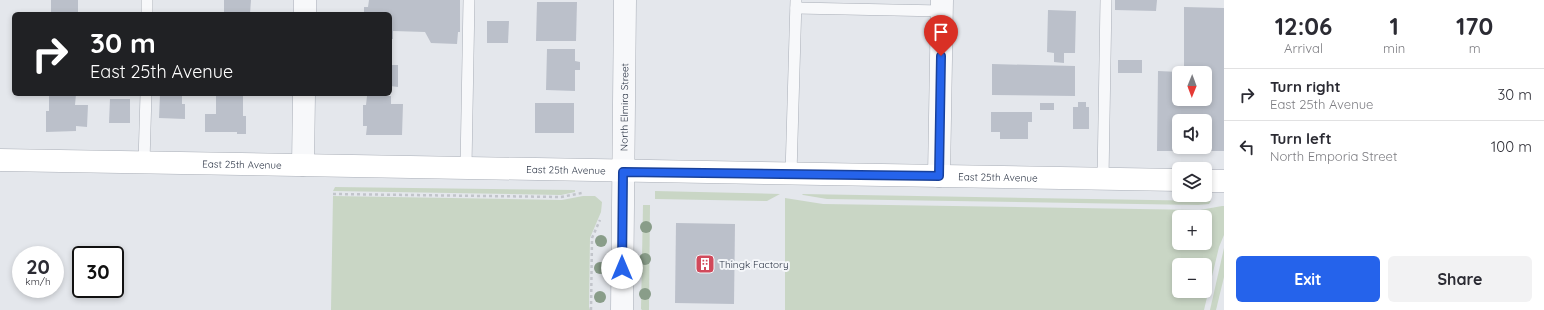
<!DOCTYPE html>
<html lang="en">
<head>
<meta charset="utf-8">
<style>
  :root { --surface:#fff; --page:#f2f2f3; --text:#2b2b33; --muted:#7c7c81; --line:#e1e1e2; --accent:#2563eb }
  body { margin:0; font-family:Quicksand,sans-serif; background:var(--page); color:var(--text); height:100vh; display:flex; flex-direction:column; font-size:15px; white-space:nowrap }
  * { box-sizing:border-box; margin:0 }
  p { font-size:13px; color:var(--muted) }
  .icon { flex:none; width:22px; height:22px; fill:none; stroke:currentColor; stroke-width:2; stroke-linecap:round; stroke-linejoin:round }
  .map { position:relative; flex:1; overflow:hidden }
  .details { display:flex; flex-direction:column; background:var(--surface); width:320px }
  .details>* { flex:none }
  .banner { position:absolute; left:12px; top:12px; width:380px; height:84px; border-radius:6px; box-shadow:0 2px 6px #0003; background:#202124; color:#fff; overflow:hidden }
  .needle { width:26px; rotate:181deg }
  .tools { position:absolute; left:1172px; top:66px; display:grid; gap:8px }
  .tools a { display:grid; place-items:center; width:40px; height:40px; border-radius:6px; background:var(--surface); box-shadow:0 2px 6px #0003; font-size:20px }
  .speed { position:absolute; left:12px; top:246px; display:flex; gap:8px; font-size:20px; font-weight:700; text-align:center }
  .speed>* { display:grid; place-content:center; width:52px; height:52px; border-radius:50%; background:var(--surface); box-shadow:0 2px 6px #0003; line-height:1 }
  .speed small { font-size:10px; font-weight:400 }
  .speed .limit { border:2px solid #111; border-radius:6px; background:#fff; color:#111 }
  .pin { position:absolute; display:grid; place-items:center; width:34px; height:34px; color:#fff; margin:-41px -17px; border-radius:50% 50% 50% 0; rotate:-45deg; box-shadow:0 0 4px #0007 }
  .pin .icon { rotate:45deg }
  .me { position:absolute; width:44px; margin:-22px; rotate:0deg; stroke-linejoin:round; filter:drop-shadow(0 0 3px #0008) }
  .turn { display:flex; align-items:center; gap:14px; height:84px; padding:0 12px; font-size:18px }
  .turn .icon { width:52px; height:52px; stroke-width:2.5 }
  .turn b { display:block; font-size:28px; line-height:34px }
  .eta { display:flex; justify-content:space-evenly; align-items:center; height:68px; text-align:center }
  .eta b { font-size:24px; font-weight:700; line-height:28px }
  .action { display:flex; gap:8px; margin-top:auto; padding:8px 12px }
  .action a { flex:1; height:46px; border-radius:6px; background:var(--accent); color:#fff; font-size:16px; font-weight:700; line-height:46px; text-align:center }
  .action a+a { background:var(--page); color:var(--text) }
  ul { padding:0; list-style:none }
  li { display:flex; align-items:center; gap:12px; height:52px; padding:0 12px; border-top:1px solid var(--line) }
  li div { flex:1 }
  li b { display:block; font-size:15px }
  li em { font-style:normal }
  main { display:flex; flex:1; min-height:0 }
  .map>svg:first-child { display:block }
  .green { fill:#c9d6c5; fill-rule:evenodd }
  .building { fill:#bbc0ca; fill-rule:evenodd }
  .lines { fill:none; stroke-linecap:round; stroke-linejoin:round }
  .lane-casing { stroke:#a9aeb7; stroke-width:12 }
  .street-casing { stroke:#a9aeb7; stroke-width:23 }
  .secondary-casing { stroke:#a9aeb7; stroke-width:23 }
  .path { stroke:#c2c5cb; stroke-width:2.5; stroke-dasharray:3 3; stroke-linecap:butt }
  .lane { stroke:#f7f8fa; stroke-width:11 }
  .street { stroke:#f7f8fa; stroke-width:22 }
  .secondary { stroke:#fff; stroke-width:22 }
  .tree { fill:#899d89 }
  .route-casing { stroke:#184099; stroke-width:10 }
  .route { stroke:#2563eb; stroke-width:7 }
  .labels { text-anchor:middle; dominant-baseline:central; stroke-width:4; stroke-linejoin:round; paint-order:stroke }
  .street-label { font-size:10px; fill:#2b3445; stroke:#f4f6f9 }
  .poi-label { font-size:10px; fill:#2b3445; stroke:#f4f6f9; text-anchor:start }
</style>
</head>
<body>
<main>
<div class="map">
<svg width="1224" height="310" viewBox="0 0 1224 310">
  <rect width="100%" height="100%" fill="#e4e7ec"/>
  <g class="green">
    <polygon points="335,187 575,190 575,192 561,195 333,191"/>
    <polygon points="655,191 780,194 767,201 655,199"/>
    <polygon points="802,194 1211,201 1209,204 1198,205 827,199 803,195"/>
    <polygon points="333,196 562,200 583,196 595,196 602,202 601,212 590,238 589,307 590,310 331,310"/>
    <path d="M 785,198 L 823,204 L 1200,210 L 1222,206 L 1224,206 L 1224,235 L 1219,247 L 1204,310 L 785,310 ZM 1179,217 L 1205,217 L 1205,243 L 1179,243 ZM 1179,265 L 1205,265 L 1205,291 L 1179,291 Z"/>
    <polygon points="643,205 650,205 649,310 642,310 641,309"/>
    <polygon points="1224,248 1224,277 1216,310 1210,310"/>
  </g>
  <g class="building">
    <rect x="51" y="0" width="27" height="14"/>
    <polygon points="224,0 251,0 250,14 224,14"/>
    <polygon points="369,0 460,0 460,32 458,32 457,44 431,43 425,32 393,31 393,39 390,39 390,14 364,14 364,7 368,7"/>
    <polygon points="1115,0 1157,0 1156,11 1115,10"/>
    <polygon points="537,2 577,2 576,41 536,41"/>
    <path d="M 1184,7 L 1224,8 L 1224,151 L 1157,151 L 1158,71 L 1179,72 L 1179,99 L 1205,99 L 1205,73 L 1184,73 ZM 1179,121 L 1205,121 L 1205,147 L 1179,147 Z"/>
    <polygon points="1048,10 1076,11 1075,53 1064,53 1064,63 1054,62 1054,53 1047,52"/>
    <polygon points="487,21 509,21 508,43 487,43"/>
    <polygon points="390,48 392,48 392,65 398,65 398,87 390,86"/>
    <polygon points="547,49 575,49 575,61 580,62 580,70 575,70 575,91 546,90"/>
    <rect x="1118" y="60" width="24" height="13"/>
    <polygon points="992,64 1075,66 1075,96 992,95"/>
    <polygon points="49,94 76,94 75,105 88,105 87,127 76,126 76,131 46,132 46,111 49,111"/>
    <polygon points="160,94 182,94 182,104 185,104 185,119 159,118"/>
    <polygon points="216,95 243,95 243,116 246,116 246,134 237,134 237,132 205,132 205,114 216,114"/>
    <polygon points="367,96 391,96 391,104 403,104 402,135 366,135 367,126 363,126 363,105 366,105"/>
    <polygon points="110,99 130,99 130,123 109,123"/>
    <polygon points="1078,102 1086,102 1086,107 1089,107 1089,129 1073,129 1073,107 1078,107"/>
    <rect x="535" y="103" width="39" height="30"/>
    <rect x="1040" y="103" width="14" height="7"/>
    <polygon points="991,112 1032,112 1032,122 1028,122 1028,139 1000,139 1000,132 991,132"/>
    <polygon points="676,223 735,224 734,304 675,303"/>
  </g>
  <g class="lines">
    <defs>
      <g id="lane">
        <polyline points="796,8 942,11"/>
        <polyline points="147,14 147,0"/>
        <polyline points="144,162 146,94"/>
        <polyline points="466,167 469,0"/>
        <polyline points="791,174 796,0"/>
        <polyline points="1103,179 1106,0"/>
      </g>
      <g id="street">
        <polyline points="305,14 305,0"/>
        <polyline points="303,165 304,94"/>
        <polyline points="939,176 942,0"/>
        <path id="s1" d="M 622,310 L 625,0"/>
      </g>
      <g id="secondary">
        <path id="s2" d="M 0,160 L 1179,180"/>
        <polyline points="1205,181 1224,181"/>
      </g>
    </defs>
    <use href="#lane" class="lane-casing"/>
    <use href="#street" class="street-casing"/>
    <use href="#secondary" class="secondary-casing"/>
    <g class="path">
      <polyline points="333,194 561,197 582,193"/>
      <polyline points="591,310 592,238 600,220"/>
    </g>
    <use href="#lane" class="lane"/>
    <use href="#street" class="street"/>
    <use href="#secondary" class="secondary"/>
  </g>
  <g class="tree">
    <circle cx="646" cy="227" r="6"/>
    <circle cx="601" cy="241" r="6"/>
    <circle cx="645" cy="259" r="6"/>
    <circle cx="600" cy="268" r="6"/>
    <circle cx="645" cy="294" r="6"/>
    <circle cx="600" cy="297" r="6"/>
  </g>
  <g class="lines">
    <defs>
      <polyline id="route" points="622,268 623,172 939,176 941,56"/>
    </defs>
    <use href="#route" class="route-casing"/>
    <use href="#route" class="route"/>
  </g>
  <defs>
    <symbol id="building-square" viewBox="-11 -11 22 22"><rect x="-9" y="-9" width="18" height="18" rx="4" fill="#d1495b" stroke="#f4f6f9"/><path d="M-4-6H4V6H1V3H-1V6H-4ZM-2.5-4.3h1.7v1.8h-1.7ZM.8-4.3h1.7v1.8H.8ZM-2.5-1h1.7V.8h-1.7ZM.8-1h1.7V.8H.8Z" fill="#fff"/></symbol>
  </defs>
  <g fill-rule="evenodd">
    <use href="#building-square" x="694" y="253" width="22" height="22"/>
  </g>
  <g class="labels">
    <g class="street-label">
      <text stroke="none"><textPath href="#s1" startOffset="203">North Elmira Street</textPath></text>
      <text stroke="none"><textPath href="#s2" startOffset="242">East 25th Avenue</textPath></text>
      <text stroke="none"><textPath href="#s2" startOffset="566">East 25th Avenue</textPath></text>
      <text stroke="none"><textPath href="#s2" startOffset="998">East 25th Avenue</textPath></text>
    </g>
    <g class="poi-label">
      <text x="719" y="264">Thingk Factory</text>
    </g>
  </g>
</svg>
<div class="tools">
<a><svg class="needle" viewBox="-14 -14 28 28"><path d="M0-13l5 13h-10z" fill="#e53935"/><path d="M0 13l5-13h-10z" fill="#7c7c81"/></svg></a>
<a><svg class="icon" aria-label="sound" viewBox="0 0 24 24"><path d="M4 9h4l5-4v14l-5-4H4zM17 9q2 3 0 6"/></svg></a>
<a><svg class="icon" aria-label="layers" viewBox="0 0 24 24"><path d="M12 4l9 5-9 5-9-5zM3 14l9 5 9-5"/></svg></a>
<a>+</a>
<a>−</a>
</div>
<div class="speed"><div>20<small>km/h</small></div><div class="limit">30</div></div>
<div class="pin" style="left:941px;top:56px;background:#d93025"><svg class="icon" aria-label="arrive" viewBox="0 0 24 24"><path d="M6 21V4h12l-3 4 3 4H6"/></svg></div>
<svg class="me" style="left:622px;top:268px" viewBox="-20 -20 40 40"><circle r="19" fill="#fff"/><path d="M0-13L10 11 0 6-10 11z" fill="#2563eb"/></svg>
<div class="banner">
<div class="turn"><svg class="icon" aria-label="right" viewBox="0 0 24 24"><path d="M7 20v-9h11M14 6l5 5-5 5"/></svg><div><b>30 m</b>East 25th Avenue</div></div>
</div>
</div>
<section class="details">
<div class="eta">
<div><b>12:06</b><p>Arrival</p></div>
<div><b>1</b><p>min</p></div>
<div><b>170</b><p>m</p></div>
</div>
<ul>
<li><svg class="icon" aria-label="right" viewBox="0 0 24 24"><path d="M7 20v-9h11M14 6l5 5-5 5"/></svg><div><b>Turn right</b><p>East 25th Avenue</p></div><em>30 m</em></li>
<li><svg class="icon" aria-label="left" viewBox="0 0 24 24"><path d="M17 20v-9H6M10 6l-5 5 5 5"/></svg><div><b>Turn left</b><p>North Emporia Street</p></div><em>100 m</em></li>
</ul>
<div class="action"><a>Exit</a><a>Share</a></div>
</section>
</main>
</body>
</html>
